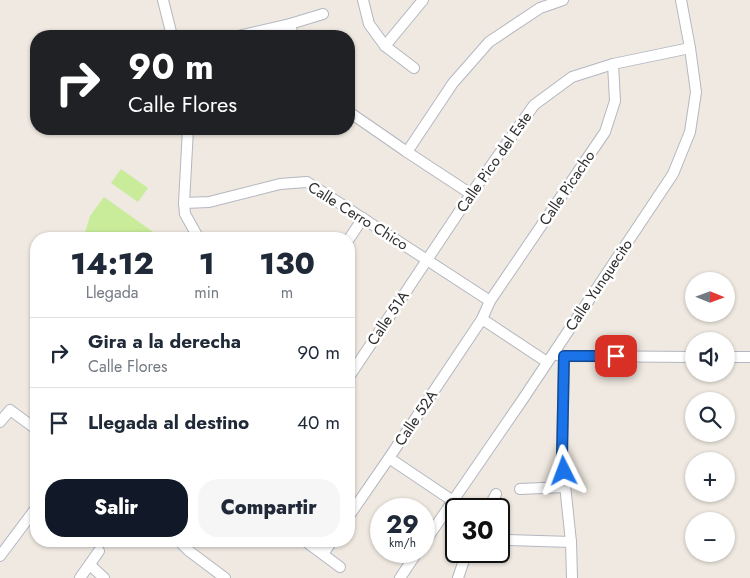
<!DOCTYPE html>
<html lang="es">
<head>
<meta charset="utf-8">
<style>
  :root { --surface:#fff; --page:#f6f6f7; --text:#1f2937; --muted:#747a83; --line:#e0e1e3; --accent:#111827 }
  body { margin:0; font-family:Jost,sans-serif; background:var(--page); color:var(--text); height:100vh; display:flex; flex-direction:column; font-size:19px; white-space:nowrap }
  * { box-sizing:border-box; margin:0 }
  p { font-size:16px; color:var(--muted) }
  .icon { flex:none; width:28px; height:28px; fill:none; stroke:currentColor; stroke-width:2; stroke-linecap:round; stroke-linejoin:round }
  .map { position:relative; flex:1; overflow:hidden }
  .panel { position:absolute; left:30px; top:232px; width:325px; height:315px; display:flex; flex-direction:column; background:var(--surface); border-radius:20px; box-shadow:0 1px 4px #0004 }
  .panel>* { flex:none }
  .hud { position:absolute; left:30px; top:30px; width:325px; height:105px; border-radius:20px; box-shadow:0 1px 4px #0004; background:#202124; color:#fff; overflow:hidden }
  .needle { width:32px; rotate:91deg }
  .fabs { position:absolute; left:685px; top:272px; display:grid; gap:10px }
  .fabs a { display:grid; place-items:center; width:50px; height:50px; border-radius:50%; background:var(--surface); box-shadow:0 1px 4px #0004; font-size:25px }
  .speed { position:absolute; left:370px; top:498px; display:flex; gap:10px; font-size:25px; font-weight:700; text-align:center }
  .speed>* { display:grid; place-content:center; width:65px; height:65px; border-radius:50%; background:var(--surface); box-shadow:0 1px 4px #0004; line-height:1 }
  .speed small { font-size:12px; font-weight:400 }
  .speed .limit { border:2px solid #111; border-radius:8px; background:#fff; color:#111 }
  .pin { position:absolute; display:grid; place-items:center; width:42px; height:42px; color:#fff; margin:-21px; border-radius:10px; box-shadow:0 2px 8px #0006 }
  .me { position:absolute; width:55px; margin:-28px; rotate:357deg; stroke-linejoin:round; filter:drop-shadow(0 0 4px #0008) }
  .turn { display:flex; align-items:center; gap:18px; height:105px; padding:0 15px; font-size:22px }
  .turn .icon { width:65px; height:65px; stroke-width:2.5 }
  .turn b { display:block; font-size:35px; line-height:42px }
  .eta { display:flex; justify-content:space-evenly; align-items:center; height:85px; text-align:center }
  .eta b { font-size:30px; font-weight:800; line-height:35px }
  .action { display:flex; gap:10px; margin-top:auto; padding:10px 15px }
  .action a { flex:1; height:58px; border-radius:20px; background:var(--accent); color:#fff; font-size:20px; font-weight:800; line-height:58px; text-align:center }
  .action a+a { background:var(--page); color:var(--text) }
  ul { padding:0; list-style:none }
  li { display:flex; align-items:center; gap:15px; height:70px; padding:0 15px; border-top:1px solid var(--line) }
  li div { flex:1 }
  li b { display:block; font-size:19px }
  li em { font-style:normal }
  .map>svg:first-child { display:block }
  .pitch { fill:#c9ec9a }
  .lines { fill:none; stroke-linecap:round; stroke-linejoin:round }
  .minor-casing { stroke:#b4b7c1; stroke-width:12 }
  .minor { stroke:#fff; stroke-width:10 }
  .route-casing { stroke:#114b97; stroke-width:12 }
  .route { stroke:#1a73e8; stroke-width:9 }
  .labels { text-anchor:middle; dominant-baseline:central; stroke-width:5; stroke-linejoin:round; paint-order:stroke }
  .street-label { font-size:15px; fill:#2e2e2e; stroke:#fff }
</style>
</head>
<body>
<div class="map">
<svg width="750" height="578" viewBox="0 0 750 578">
  <rect width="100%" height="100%" fill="#efe9e1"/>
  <g class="pitch">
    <polygon points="121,169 148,188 138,202 111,183"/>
    <polygon points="104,197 163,239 83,239 90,216"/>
  </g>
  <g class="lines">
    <defs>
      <g id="minor">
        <polyline points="163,0 172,36"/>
        <polyline points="363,0 369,24 385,46 414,68"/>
        <polyline points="290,24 293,36"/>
        <polyline points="238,36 290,24 323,14"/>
        <polyline points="385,46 423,0"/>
        <polyline points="349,112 407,152 471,194"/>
        <polyline points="188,129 184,203 185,214 199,239"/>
        <polyline points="407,152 453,83 489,42 540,8 563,0"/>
        <polyline points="184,203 209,202 280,184 307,182 490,301"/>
        <polyline points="349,239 363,218"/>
        <polyline points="482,319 547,362"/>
        <polyline points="557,355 564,356 694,357"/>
        <polyline points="564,356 562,456 571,542 572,578"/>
        <polyline points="726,357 750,357"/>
        <polyline points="349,377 471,194 534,105 572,77 613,64 690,48"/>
        <polyline points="0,422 10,410 36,429"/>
        <polyline points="389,458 453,501"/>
        <polyline points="520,489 565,487"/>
        <polyline points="488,509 496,494"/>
        <polyline points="349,516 389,458 482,319 490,301 605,132 615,101 613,64"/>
        <polyline points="505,540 571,542"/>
        <polyline points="179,541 189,551 225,578"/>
        <polyline points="305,541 340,567"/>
        <polyline points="424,543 523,399 673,174 690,132 696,92 690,48 681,0"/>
        <polyline points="323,554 332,541"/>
        <polyline points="0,556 36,508"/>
        <polyline points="90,565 104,578"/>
        <polyline points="80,578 99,551"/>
        <polyline points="400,578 418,551"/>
        <polyline points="458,578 467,551"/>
      </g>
    </defs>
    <use href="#minor" class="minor-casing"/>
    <use href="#minor" class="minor"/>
  </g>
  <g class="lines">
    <defs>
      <polyline id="route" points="564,471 562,456 564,356 616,356"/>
    </defs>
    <use href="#route" class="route-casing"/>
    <use href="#route" class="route"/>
  </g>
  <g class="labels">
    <g class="street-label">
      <text transform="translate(494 162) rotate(-55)">Calle Pico del Este</text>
      <text transform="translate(567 188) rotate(-56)">Calle Picacho</text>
      <text transform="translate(358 216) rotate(32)">Calle Cerro Chico</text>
      <text transform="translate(599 285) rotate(-56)">Calle Yunquecito</text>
      <text transform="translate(388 318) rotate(-56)">Calle 51A</text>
      <text transform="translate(416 418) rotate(-56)">Calle 52A</text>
    </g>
  </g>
</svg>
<div class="fabs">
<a><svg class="needle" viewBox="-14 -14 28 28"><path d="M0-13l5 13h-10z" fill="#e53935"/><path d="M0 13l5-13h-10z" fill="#747a83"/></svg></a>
<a><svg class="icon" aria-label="sound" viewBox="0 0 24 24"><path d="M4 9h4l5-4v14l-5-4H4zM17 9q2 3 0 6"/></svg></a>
<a><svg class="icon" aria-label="search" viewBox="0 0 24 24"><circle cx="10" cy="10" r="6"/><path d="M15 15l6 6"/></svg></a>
<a>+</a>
<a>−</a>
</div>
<div class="speed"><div>29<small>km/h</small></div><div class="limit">30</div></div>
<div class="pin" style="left:616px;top:356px;background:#d93025"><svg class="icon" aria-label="arrive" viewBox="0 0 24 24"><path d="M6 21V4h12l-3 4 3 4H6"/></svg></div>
<svg class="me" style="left:564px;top:471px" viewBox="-20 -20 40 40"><path d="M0-17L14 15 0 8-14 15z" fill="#1a73e8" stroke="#fff" stroke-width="4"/></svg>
<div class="hud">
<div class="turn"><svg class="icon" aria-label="right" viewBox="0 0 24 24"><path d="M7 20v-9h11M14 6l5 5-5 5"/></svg><div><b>90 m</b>Calle Flores</div></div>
</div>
<section class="panel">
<div class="eta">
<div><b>14:12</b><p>Llegada</p></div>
<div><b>1</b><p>min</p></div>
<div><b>130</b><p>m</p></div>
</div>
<ul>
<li><svg class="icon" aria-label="right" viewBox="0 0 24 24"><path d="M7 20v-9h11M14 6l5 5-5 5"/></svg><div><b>Gira a la derecha</b><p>Calle Flores</p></div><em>90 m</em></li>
<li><svg class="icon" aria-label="arrive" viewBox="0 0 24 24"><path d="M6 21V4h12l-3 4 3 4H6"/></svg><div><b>Llegada al destino</b></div><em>40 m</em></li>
</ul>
<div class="action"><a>Salir</a><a>Compartir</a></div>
</section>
</div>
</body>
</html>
